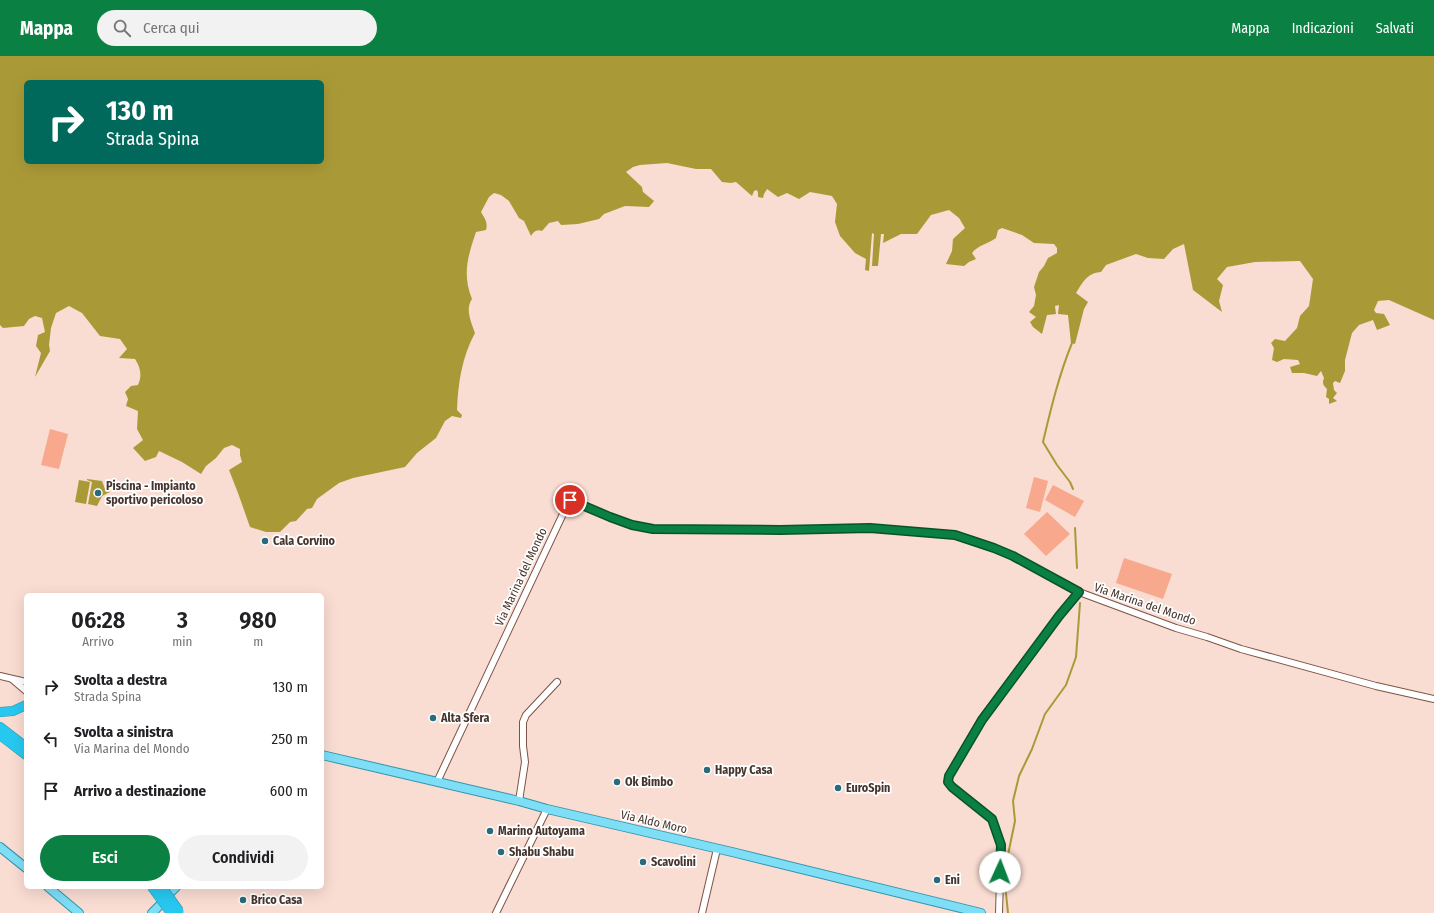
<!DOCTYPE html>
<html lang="it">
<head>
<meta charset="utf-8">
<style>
  :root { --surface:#fff; --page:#f2f2f2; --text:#202124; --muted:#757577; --accent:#0b8043 }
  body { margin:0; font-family:"Fira Sans Condensed",sans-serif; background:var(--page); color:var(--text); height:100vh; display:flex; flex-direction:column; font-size:15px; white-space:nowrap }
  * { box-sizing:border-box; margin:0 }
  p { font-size:13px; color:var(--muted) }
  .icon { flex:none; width:22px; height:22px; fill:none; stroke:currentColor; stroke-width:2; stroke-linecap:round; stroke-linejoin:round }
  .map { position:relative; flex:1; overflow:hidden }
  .details { position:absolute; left:24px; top:537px; width:300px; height:296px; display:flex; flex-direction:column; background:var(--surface); border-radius:6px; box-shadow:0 4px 16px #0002 }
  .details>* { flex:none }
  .banner { position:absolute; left:24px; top:24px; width:300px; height:84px; border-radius:6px; box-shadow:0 4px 16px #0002; background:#00695c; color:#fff; overflow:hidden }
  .pin { position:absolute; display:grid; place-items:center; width:34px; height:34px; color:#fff; margin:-17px; border:2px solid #fff; border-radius:50%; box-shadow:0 1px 4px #0007 }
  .me { position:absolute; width:44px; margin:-22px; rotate:2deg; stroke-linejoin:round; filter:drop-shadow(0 0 3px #0008) }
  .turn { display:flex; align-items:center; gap:14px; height:84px; padding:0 16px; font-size:18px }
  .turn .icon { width:52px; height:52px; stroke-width:2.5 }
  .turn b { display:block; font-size:28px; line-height:34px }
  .eta { display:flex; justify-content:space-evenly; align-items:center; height:68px; text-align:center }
  .eta b { font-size:24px; font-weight:600; line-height:28px }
  .primary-button { display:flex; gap:8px; margin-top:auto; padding:8px 16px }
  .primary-button a { flex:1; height:46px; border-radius:24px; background:var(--accent); color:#fff; font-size:16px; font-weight:600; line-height:46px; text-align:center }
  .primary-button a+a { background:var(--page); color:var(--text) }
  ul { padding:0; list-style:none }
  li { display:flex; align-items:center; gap:12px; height:52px; padding:0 16px }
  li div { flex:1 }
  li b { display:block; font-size:15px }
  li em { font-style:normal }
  header { display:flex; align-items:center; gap:24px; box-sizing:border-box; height:56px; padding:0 20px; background:var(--accent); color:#fff }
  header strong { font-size:19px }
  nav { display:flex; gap:22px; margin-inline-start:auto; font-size:14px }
  .search { width:280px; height:36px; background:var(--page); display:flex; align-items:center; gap:10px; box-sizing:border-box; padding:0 14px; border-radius:22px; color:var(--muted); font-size:15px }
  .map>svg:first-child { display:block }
  .green { fill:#f8a88c }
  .water { fill:#aa9a37; fill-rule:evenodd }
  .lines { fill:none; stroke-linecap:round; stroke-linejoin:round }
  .stream { stroke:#aa9a37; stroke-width:2 }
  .minor-casing { stroke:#7c5345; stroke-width:8 }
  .major-casing { stroke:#3294ac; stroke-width:10 }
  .highway-casing { stroke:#3294ac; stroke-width:10 }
  .minor { stroke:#fff; stroke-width:6 }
  .major { stroke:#7ddef6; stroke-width:8 }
  .highway { stroke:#27c8f0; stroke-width:9 }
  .highway-bridge-casing { stroke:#3294ac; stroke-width:10; stroke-linecap:butt }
  .highway-bridge { stroke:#27c8f0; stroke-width:9 }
  .route-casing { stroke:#07532c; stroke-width:10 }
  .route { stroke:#0b8043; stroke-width:7 }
  .poi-dot { fill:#296a7d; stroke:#fff; stroke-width:1.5 }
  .labels { text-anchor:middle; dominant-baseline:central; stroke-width:3.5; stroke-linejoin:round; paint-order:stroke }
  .poi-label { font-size:12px; font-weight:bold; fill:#47342d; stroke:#fff; text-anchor:start }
  .street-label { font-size:12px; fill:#47342d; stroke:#fff }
</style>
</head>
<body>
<header>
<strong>Mappa</strong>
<div class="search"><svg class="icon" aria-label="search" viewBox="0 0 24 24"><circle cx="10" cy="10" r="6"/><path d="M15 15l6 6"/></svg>Cerca qui</div>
<nav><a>Mappa</a><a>Indicazioni</a><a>Salvati</a></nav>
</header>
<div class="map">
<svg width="1434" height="857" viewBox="0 0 1434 857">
  <rect width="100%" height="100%" fill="#f9dcd2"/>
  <g class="green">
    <polygon points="50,373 68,378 59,413 41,409"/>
    <polygon points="1034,421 1048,425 1040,456 1026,452"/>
    <polygon points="1053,429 1084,445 1075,461 1045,444"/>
    <polygon points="1047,456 1070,478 1046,500 1024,478"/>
    <polygon points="1124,502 1172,518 1163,543 1116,527"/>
  </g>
  <g class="water">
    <path d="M 0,0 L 1434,0 L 1434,264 L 1389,244 L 1378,245 L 1374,254 L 1376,257 L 1384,258 L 1390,269 L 1377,274 L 1373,264 L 1359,269 L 1352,277 L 1345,304 L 1345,315 L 1340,327 L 1335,325 L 1333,327 L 1334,334 L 1337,337 L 1333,342 L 1337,345 L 1329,348 L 1329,343 L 1326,341 L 1327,333 C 1323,329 1322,327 1324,322 L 1321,315 L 1317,320 L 1304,317 L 1292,317 L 1290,311 L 1300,308 L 1298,304 L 1284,303 L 1277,306 L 1272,304 L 1274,292 L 1271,287 L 1275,283 L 1285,285 L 1297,272 L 1300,260 L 1309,250 L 1313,223 L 1300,205 L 1255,206 L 1227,211 L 1217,223 L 1223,229 L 1219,245 L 1222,256 L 1193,234 L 1184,188 L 1173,193 L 1164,203 L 1148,202 L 1136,198 L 1106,209 L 1101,216 C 1087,217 1083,226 1076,237 L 1088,246 L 1084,253 L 1075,288 L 1071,287 L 1068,259 L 1058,258 L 1059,249 L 1055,250 L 1056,258 L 1047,259 L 1042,278 L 1033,271 L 1030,266 L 1036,261 L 1029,256 L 1034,250 L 1036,239 L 1034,231 L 1039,216 L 1044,210 L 1048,202 L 1057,197 L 1057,192 L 1054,188 L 1034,187 L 1022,179 L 1002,172 L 998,174 L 996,182 C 988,188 978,189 972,197 L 976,203 L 969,206 L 964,210 L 946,208 L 952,195 L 953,183 L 965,172 L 959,162 L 949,154 L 931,159 L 917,178 L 901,178 L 883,187 L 884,178 L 881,178 L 878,210 L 872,210 L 874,178 L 872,177 L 869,215 L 865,214 L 866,203 L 855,197 L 840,180 L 835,166 L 837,148 L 832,140 L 810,136 L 799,143 L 787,137 L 778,141 L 767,133 L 764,138 L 763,142 L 758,141 L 758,137 L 757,134 L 754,135 L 752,140 L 736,126 L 731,127 L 722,126 L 711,113 L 696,113 L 667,107 L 640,109 L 633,111 L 626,116 L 642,131 L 643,136 L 654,145 L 649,151 L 625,150 L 604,158 L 599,163 L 578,168 L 561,169 L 558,165 L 549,167 L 542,175 C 537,173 534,175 531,180 L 524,165 L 519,162 L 509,145 L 501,139 L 494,137 L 489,141 L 481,156 C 485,163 488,166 486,174 L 476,176 C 468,200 462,218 472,243 C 465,253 471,266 475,277 C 462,301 458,327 457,354 L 462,359 L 461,362 L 452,360 L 445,365 L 436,382 L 417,397 L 405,411 L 353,422 L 339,427 L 317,443 L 312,452 L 307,453 L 296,465 L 290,466 L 280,476 L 266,476 L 250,471 L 238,437 L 229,414 L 242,406 L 240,399 L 240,393 L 232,389 L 224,392 L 216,402 L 206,410 L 201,418 L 182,406 L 159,395 L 156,401 L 145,405 L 133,392 L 143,384 L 137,373 L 138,355 L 126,350 L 128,343 L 125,336 L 131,330 L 138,329 C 142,320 141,312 135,303 L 119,302 L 127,293 L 120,283 L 100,280 L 82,257 L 69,250 L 56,257 L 51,272 L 49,289 L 50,295 L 35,321 L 41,297 L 36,290 L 38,279 L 45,276 L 42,262 L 35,260 L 29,263 L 24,270 L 3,272 L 0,269 ZM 26,26 L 322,26 L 322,106 L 26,106 Z"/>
    <polygon points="87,423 102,425 105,433 108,432 110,436 102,440 97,450 88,448 92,426 87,424"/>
    <polygon points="79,424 90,426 86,448 75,446"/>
  </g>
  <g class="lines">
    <g class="stream">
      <path d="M 1072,287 C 1059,319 1051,352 1043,386 L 1057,409 L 1070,426 L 1073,433"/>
      <polyline points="1075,472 1077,512"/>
      <polyline points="1008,857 1004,818 1015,765 1013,745 1019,720 1032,693 1045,658 1066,629 1076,601 1080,547"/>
    </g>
    <defs>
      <g id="minor">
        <polyline points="0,620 26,626"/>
        <polyline points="13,624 26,635"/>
        <polyline points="437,726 570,443 610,461 632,469 653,473 780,474 870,472 955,479 994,492 1013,500 1079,536 1176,572 1207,581 1241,593 1376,630 1434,643"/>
        <polyline points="519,745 525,706 523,690 523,666 526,659 557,626"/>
        <polyline points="496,857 547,753"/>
        <polyline points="702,857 717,793"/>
        <polyline points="999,857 1001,789 992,763 952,731 948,726 949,720 981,664 1059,560 1079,536"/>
      </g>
      <g id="major">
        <polyline points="322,699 519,745 547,753 732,796 981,857"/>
        <polyline points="0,791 26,812"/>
        <polyline points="48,831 79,857"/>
        <polyline points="171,836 176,831"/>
        <polyline points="152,857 160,849"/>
      </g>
      <g id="highway">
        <polyline points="0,656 13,655 26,649"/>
        <polyline points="0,671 26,691"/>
        <polyline points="0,679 26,699"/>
      </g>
    </defs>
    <use href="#minor" class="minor-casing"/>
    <use href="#major" class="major-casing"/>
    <use href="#highway" class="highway-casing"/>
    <use href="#minor" class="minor"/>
    <use href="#major" class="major"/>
    <use href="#highway" class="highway"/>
    <defs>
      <g id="highway-bridge">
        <polyline points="152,831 171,857"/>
        <polyline points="162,831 179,855"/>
      </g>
    </defs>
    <use href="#highway-bridge" class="highway-bridge-casing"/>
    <use href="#highway-bridge" class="highway-bridge"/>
  </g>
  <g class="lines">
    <defs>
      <polyline id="route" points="570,444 610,461 632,469 653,473 780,474 870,472 955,479 994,492 1013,500 1079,536 1059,560 982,664 949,720 948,726 952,731 992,763 1001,789 1000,816"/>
    </defs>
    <use href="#route" class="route-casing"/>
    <use href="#route" class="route"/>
  </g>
  <g class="poi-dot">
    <circle cx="98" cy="437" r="4"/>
    <circle cx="265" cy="485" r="4"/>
    <circle cx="433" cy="662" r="4"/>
    <circle cx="707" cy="714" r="4"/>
    <circle cx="617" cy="726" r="4"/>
    <circle cx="838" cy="732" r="4"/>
    <circle cx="490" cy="775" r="4"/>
    <circle cx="501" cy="796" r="4"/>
    <circle cx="643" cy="806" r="4"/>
    <circle cx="937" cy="824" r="4"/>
    <circle cx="243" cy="844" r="4"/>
  </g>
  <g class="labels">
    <g class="poi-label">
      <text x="106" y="430">Piscina - Impianto<tspan x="106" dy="14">sportivo pericoloso</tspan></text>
      <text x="273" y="485">Cala Corvino</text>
      <text x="441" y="662">Alta Sfera</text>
      <text x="715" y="714">Happy Casa</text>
      <text x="625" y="726">Ok Bimbo</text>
      <text x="846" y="732">EuroSpin</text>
      <text x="498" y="775">Marino Autoyama</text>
      <text x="509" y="796">Shabu Shabu</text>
      <text x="651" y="806">Scavolini</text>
      <text x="945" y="824">Eni</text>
      <text x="251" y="844">Brico Casa</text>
    </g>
    <g class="street-label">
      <text transform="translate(521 521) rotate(-65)">Via Marina del Mondo</text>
      <text transform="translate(1145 548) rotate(19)">Via Marina del Mondo</text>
      <text transform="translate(654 766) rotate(13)">Via Aldo Moro</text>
    </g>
  </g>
</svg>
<div class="pin" style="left:570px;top:444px;background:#d93025"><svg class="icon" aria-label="arrive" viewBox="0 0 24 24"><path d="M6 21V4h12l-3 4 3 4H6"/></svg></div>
<svg class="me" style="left:1000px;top:816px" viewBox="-20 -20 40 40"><circle r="19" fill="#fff"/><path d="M0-13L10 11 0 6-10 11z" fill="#0b8043"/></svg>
<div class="banner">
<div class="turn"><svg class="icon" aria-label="right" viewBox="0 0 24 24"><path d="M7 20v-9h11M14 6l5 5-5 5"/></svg><div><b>130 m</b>Strada Spina</div></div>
</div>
<section class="details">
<div class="eta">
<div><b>06:28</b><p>Arrivo</p></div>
<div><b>3</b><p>min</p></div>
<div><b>980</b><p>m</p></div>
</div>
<ul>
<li><svg class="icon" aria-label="right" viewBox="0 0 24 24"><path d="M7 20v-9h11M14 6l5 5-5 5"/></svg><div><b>Svolta a destra</b><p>Strada Spina</p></div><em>130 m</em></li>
<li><svg class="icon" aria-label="left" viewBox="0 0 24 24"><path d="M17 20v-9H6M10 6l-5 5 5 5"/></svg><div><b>Svolta a sinistra</b><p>Via Marina del Mondo</p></div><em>250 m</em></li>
<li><svg class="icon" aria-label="arrive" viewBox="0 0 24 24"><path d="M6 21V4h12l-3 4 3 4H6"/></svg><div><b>Arrivo a destinazione</b></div><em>600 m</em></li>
</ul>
<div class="primary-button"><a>Esci</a><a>Condividi</a></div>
</section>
</div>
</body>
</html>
